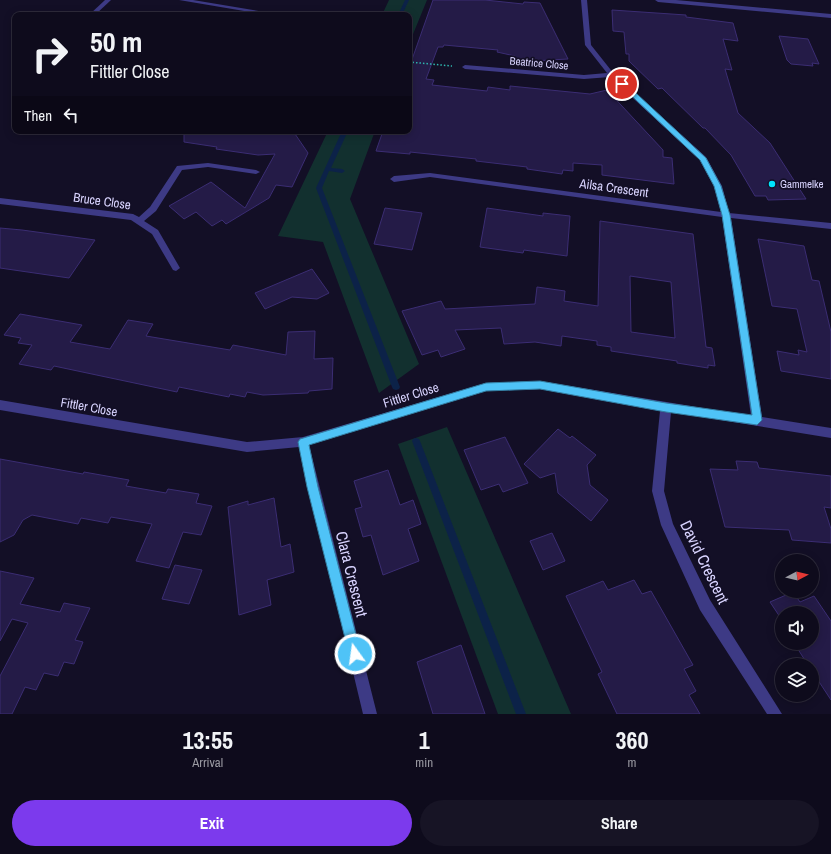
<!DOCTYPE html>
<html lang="en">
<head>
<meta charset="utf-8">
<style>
  :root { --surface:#0e0b1c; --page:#171425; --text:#f1f3f6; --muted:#9b9ba3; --line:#2e2b3b; --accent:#7c3aed }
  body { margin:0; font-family:"Archivo Narrow",sans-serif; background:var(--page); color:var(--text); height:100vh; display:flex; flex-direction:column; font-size:15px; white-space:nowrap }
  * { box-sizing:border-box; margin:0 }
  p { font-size:13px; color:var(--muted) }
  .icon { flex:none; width:22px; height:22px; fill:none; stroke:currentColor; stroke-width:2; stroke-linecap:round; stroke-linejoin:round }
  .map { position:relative; height:714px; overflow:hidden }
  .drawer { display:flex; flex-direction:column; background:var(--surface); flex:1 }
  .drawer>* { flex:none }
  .banner { position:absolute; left:12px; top:12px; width:400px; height:122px; border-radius:8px; box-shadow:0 2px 10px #0003,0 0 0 1px var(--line); background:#0e0b1c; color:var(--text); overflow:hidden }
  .needle { width:26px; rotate:83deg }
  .buttons { position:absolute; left:775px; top:554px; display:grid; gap:8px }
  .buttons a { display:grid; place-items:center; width:44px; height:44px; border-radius:50%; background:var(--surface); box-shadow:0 2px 10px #0003,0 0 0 1px var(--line); font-size:20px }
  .pin { position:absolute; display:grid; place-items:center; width:34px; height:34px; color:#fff; margin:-17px; border:2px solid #fff; border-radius:50%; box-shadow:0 1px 4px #0007 }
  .me { position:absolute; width:44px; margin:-22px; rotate:346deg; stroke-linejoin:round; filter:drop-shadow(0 0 3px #0008) }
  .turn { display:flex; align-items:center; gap:14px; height:84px; padding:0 12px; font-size:18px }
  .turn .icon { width:52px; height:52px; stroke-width:2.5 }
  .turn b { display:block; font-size:28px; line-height:34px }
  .then { display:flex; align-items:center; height:38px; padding:0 12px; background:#0003; gap:8px; font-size:15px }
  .eta { display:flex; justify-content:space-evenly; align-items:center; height:68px; text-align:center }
  .eta b { font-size:24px; font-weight:700; line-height:28px }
  .primary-button { display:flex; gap:8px; margin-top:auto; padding:8px 12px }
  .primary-button a { flex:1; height:46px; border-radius:24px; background:var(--accent); color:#fff; font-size:16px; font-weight:700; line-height:46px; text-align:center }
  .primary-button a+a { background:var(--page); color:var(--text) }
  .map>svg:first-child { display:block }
  .green { fill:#12302f }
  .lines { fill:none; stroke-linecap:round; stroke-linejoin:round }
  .stream { fill:#0c2248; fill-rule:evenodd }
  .building { fill:#241b47; stroke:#3b2d73; fill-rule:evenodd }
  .path { stroke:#2fb8b0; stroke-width:1.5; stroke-dasharray:1.5 2; stroke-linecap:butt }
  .minor { fill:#3d3a85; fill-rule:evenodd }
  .route { fill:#4fc3f7; stroke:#337fa1 }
  .poi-dot { fill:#00e5ff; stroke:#130f26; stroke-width:1.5 }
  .labels { text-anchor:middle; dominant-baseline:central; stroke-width:3.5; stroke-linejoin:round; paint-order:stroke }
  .far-street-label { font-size:11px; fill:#d9d4ff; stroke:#130f26 }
  .far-poi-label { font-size:11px; fill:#d9d4ff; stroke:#130f26; text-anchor:start }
  .street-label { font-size:13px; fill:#d9d4ff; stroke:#130f26 }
  .near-street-label { font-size:16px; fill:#d9d4ff; stroke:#130f26 }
</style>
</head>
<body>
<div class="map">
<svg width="831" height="714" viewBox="0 0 831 714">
  <rect width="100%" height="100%" fill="#130f26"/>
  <g class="green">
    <polygon points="389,0 427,0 409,44 409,15 382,15"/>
    <polygon points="328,131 375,131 350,199 419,364 379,393 323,242 278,236"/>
    <polygon points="447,427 571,714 498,714 398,444"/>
  </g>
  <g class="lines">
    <g class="stream">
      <polygon points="405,0 409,0 402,15 398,15"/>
      <polygon points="342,131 348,131 331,168 342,169 345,171 342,173 329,171 322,188 400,387 399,389 396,390 393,389 392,387 316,188"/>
      <polygon points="416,438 419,439 420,441 526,714 516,714 412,441 413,439"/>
    </g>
  </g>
  <g class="building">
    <polygon points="433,0 485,0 523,4 524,2 540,3 568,59 514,62 515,56 497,52 498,50 444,45 443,47 438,47 426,79 434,80 432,85 487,91 488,87 510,90 510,86 590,94 607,90 663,150 663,157 672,158 674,184 602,175 602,165 573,163 573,171 563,170 562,174 527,169 527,167 476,161 476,159 410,152 410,154 376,151 383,131 409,131 409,68"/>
    <polygon points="612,10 686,15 686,17 733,23 738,41 723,39 732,70 725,69 738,113 770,143 806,199 768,200 766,196 755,196 731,155 705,128 703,128 662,88 658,89 629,61 629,54 626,54 624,32 613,31"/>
    <polygon points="779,36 808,39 819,64 812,63 813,66 791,64 787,60"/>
    <polygon points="184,131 293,131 308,153 292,187 276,185 269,198 226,224 222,220 212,226 196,212 184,219 169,206 211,182 245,208 275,154 258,155 216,149 217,147 184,142"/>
    <polygon points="385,208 422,213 412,250 374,244"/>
    <polygon points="487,208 543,216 543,213 570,216 567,256 524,250 523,253 480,247"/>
    <path d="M 600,221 L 693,234 L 706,347 L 712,348 L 715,366 L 708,365 L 708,368 L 677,363 L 677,361 L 611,351 L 611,347 L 597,345 L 597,341 L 562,336 L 561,346 L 535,342 L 504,344 L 501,328 L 455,330 L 465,349 L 441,357 L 438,350 L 422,355 L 402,311 L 441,301 L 445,309 L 535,304 L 537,287 L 565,291 L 564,301 L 598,306 ZM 630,276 L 671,282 L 675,338 L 631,332 Z"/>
    <polygon points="0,228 22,230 95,240 69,278 0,268"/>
    <polygon points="758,239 804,246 812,280 819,281 831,332 831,379 781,371 777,351 799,355 798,350 807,352 797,309 772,306"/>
    <polygon points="312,269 329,293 317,299 292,297 265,309 255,293"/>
    <polygon points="20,314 82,325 70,342 110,349 128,320 153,324 146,336 230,350 233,345 286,355 288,332 315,331 314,359 333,358 332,389 309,391 308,393 263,395 247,392 245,397 230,394 229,397 179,387 177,392 54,366 51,370 19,364 32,345 18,343 21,338 4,335"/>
    <polygon points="558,429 570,438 572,436 596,455 587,465 590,485 608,500 591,521 558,493 555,473 540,478 524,464"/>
    <polygon points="505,437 528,483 503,492 499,484 481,490 464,450"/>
    <polygon points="0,459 83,474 84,472 129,480 126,486 166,493 168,489 199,494 196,503 212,506 201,535 183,532 169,568 136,561 152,524 111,517 108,523 81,518 78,524 32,515 23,520 14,535 0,542"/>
    <polygon points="736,461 757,462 759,468 831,476 831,508 824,507 831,529 831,543 792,540 789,530 725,527 710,469 738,470"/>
    <polygon points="388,470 400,505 413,500 421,524 408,529 419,561 383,575 371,535 363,537 355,509 362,507 354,481"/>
    <polygon points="274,498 281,547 290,544 294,572 267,580 271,605 239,615 228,507 248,501 248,505"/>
    <polygon points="552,533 565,561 543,570 530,541"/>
    <polygon points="175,565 202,570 189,604 162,599"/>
    <polygon points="0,571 34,578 20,604 60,612 64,603 90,608 75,640 83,642 74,664 64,662 58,676 44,673 36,690 25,687 12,714 0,714 0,676 28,623 12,619 0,641"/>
    <polygon points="634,580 642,594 651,591 693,665 684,669 696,691 689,695 700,714 617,714 598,674 602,672 566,596 603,581 608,590"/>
    <polygon points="793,592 800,602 814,596 831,621 831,700 812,671 812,665 808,665 794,643 812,643 812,613 782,613 782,620 770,602"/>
    <polygon points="461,645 485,714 433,714 417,662"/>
  </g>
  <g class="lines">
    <polyline class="path" points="409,62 452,66"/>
    <g class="minor">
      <polygon points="105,0 111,0 95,15 89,15"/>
      <polygon points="179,0 193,0 282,15 268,15"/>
      <polygon points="581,0 587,0 591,45 614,74 706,157 722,186 729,213 831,223 831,229 731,218 762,417 831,428 831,438 671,412 664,491 673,524 710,600 782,714 767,714 700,610 661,525 652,491 660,411 540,389 486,391 309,445 377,714 363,714 299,447 247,452 0,410 0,400 247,442 303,437 486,383 540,381 751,416 722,217 430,177 394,182 390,179 394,176 430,173 721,212 714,186 700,160 610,77 584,79 465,69 462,67 465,65 584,75 607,73 585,45"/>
      <polygon points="655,0 676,0 831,14 831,18 658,2"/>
      <polygon points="208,163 256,170 260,172 256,174 208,167 182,170 156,211 144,221 158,230 180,268 176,271 173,270 152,234 131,220 0,204 0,198 133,214 139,217 150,207 177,166"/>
    </g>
  </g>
  <polygon class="route" points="620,82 624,82 706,158 721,186 730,215 762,420 757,425 666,412 540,389 486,391 309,445 318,487 361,654 359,658 355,660 350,658 307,487 298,442 300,439 486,383 540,381 666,403 752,415 722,215 714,186 700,160 620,85"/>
  <circle class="poi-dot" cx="772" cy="184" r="4"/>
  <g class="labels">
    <g class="far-street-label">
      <text transform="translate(539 63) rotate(5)">Beatrice Close</text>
    </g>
    <g class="far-poi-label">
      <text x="780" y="184">Gammelke</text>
    </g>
    <g class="street-label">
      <text transform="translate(614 188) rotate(8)">Ailsa Crescent</text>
      <text transform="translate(102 201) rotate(8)">Bruce Close</text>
      <text transform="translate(411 395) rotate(-17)">Fittler Close</text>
      <text transform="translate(89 407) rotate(10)">Fittler Close</text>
    </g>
    <g class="near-street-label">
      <text transform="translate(705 562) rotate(64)">David Crescent</text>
      <text transform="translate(352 574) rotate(76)">Clara Crescent</text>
    </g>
  </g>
</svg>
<div class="buttons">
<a><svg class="needle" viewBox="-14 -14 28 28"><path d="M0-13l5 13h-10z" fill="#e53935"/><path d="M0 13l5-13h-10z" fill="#9b9ba3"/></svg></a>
<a><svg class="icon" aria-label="sound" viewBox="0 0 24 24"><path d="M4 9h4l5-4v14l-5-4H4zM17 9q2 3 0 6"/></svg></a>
<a><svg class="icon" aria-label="layers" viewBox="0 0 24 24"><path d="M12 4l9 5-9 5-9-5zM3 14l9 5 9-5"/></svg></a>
</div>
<div class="pin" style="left:622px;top:84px;background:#d93025"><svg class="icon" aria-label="arrive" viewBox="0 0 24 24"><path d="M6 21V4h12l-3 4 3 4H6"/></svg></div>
<svg class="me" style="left:355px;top:654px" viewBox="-20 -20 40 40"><circle r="17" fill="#4fc3f7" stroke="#fff" stroke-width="3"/><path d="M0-11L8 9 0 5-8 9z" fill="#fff"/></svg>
<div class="banner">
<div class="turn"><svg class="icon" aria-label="right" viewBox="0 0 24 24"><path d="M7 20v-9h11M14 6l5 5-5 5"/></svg><div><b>50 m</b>Fittler Close</div></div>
<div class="then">Then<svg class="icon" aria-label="left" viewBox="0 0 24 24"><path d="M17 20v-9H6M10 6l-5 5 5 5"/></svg></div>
</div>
</div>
<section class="drawer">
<div class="eta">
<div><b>13:55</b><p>Arrival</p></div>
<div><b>1</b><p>min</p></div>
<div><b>360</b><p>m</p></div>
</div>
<div class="primary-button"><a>Exit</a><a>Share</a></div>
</section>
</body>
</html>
